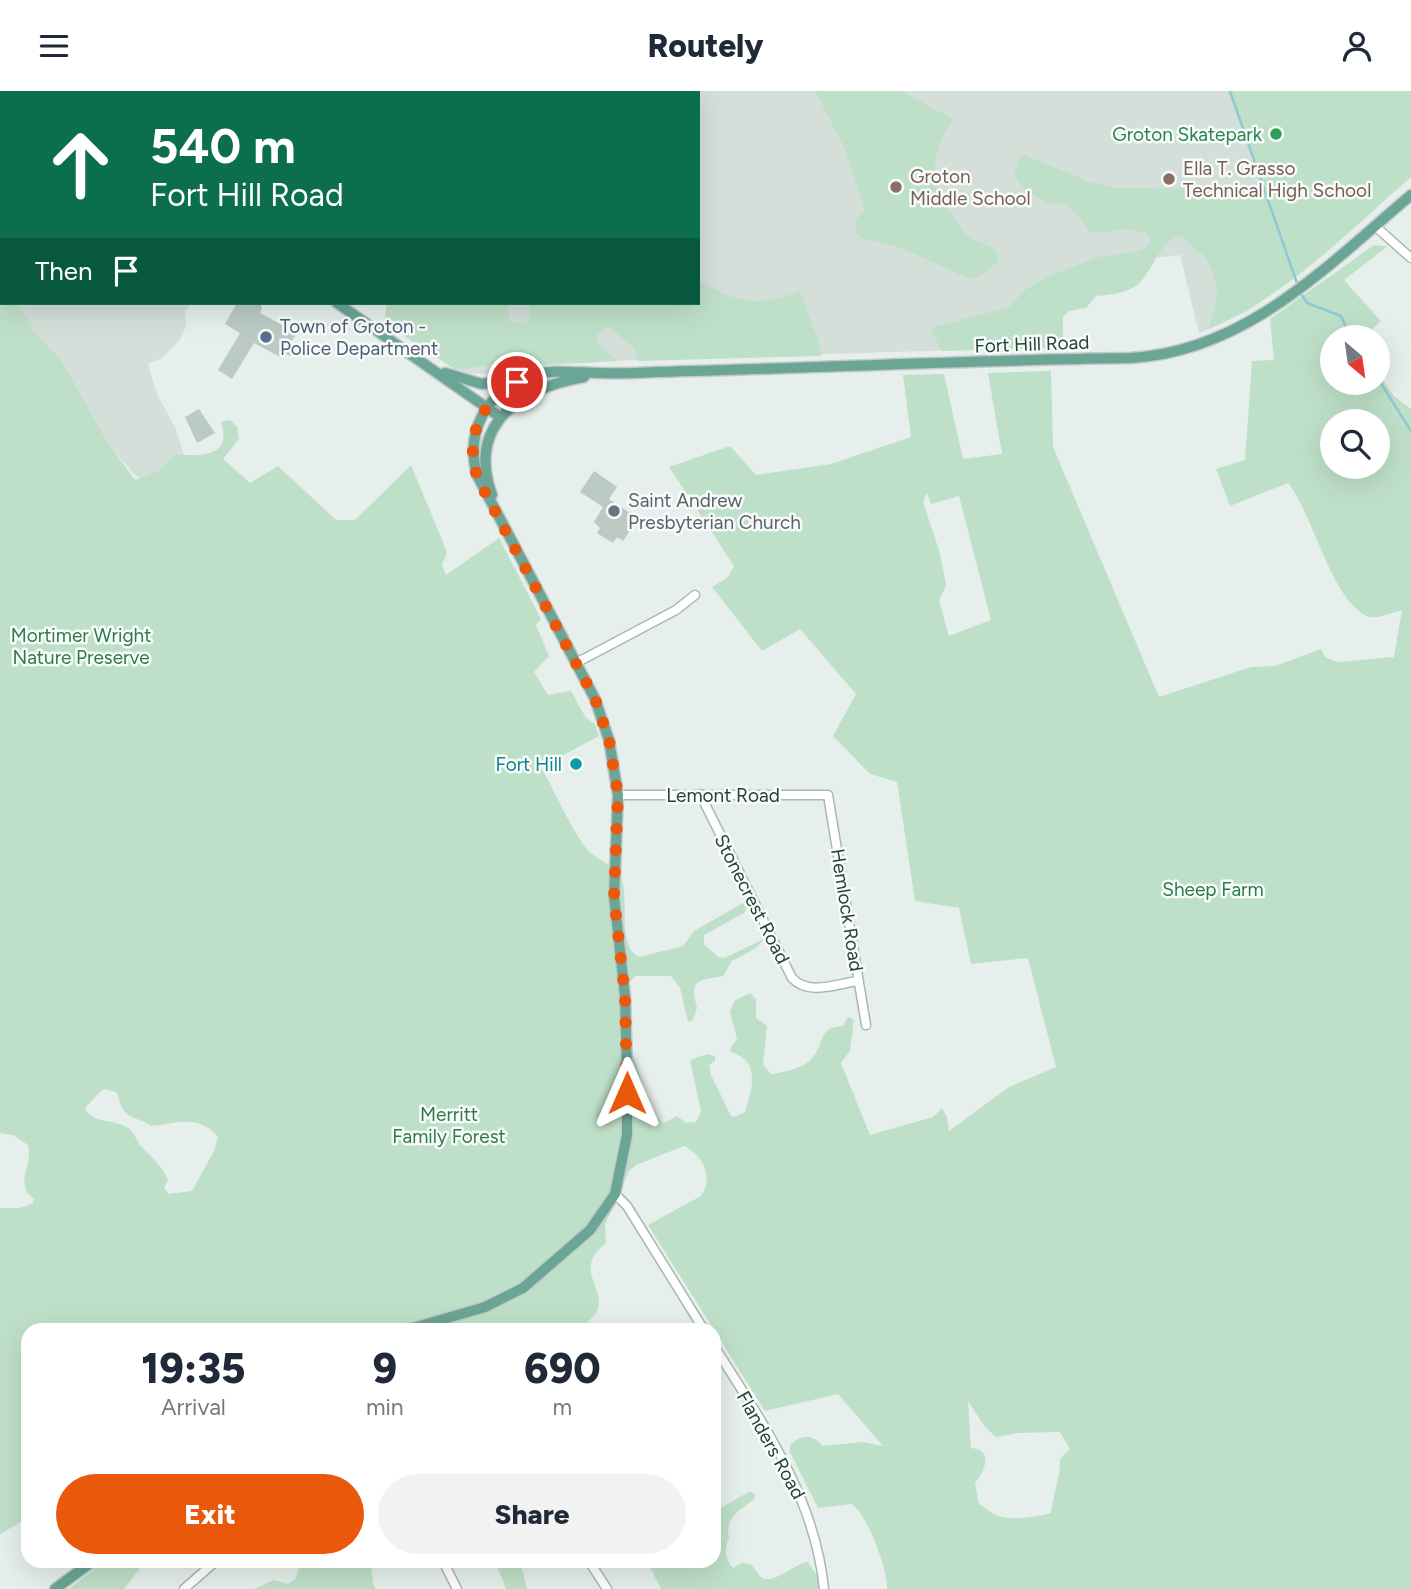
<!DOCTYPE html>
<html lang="en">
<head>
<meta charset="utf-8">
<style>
  :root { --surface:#fff; --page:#f2f2f3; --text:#1f2937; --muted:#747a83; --accent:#ea580c }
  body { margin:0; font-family:Figtree,sans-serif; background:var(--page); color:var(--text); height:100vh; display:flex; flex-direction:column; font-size:26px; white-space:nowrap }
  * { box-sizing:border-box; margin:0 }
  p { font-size:23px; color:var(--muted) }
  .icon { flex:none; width:38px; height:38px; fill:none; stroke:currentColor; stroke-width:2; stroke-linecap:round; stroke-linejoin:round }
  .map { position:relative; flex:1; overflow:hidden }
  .side { position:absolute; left:21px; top:1232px; width:700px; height:245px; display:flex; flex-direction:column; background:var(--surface); border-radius:21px; box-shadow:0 7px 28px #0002 }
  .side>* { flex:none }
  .guide { position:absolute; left:0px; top:0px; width:700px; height:214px; box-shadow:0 7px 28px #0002; background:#0b6e4f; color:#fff; overflow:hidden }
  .needle { width:46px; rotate:151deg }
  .tools { position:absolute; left:1320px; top:234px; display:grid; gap:14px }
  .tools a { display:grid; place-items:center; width:70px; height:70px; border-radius:50%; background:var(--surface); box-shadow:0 7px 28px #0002; font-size:35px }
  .pin { position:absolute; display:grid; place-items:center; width:60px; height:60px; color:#fff; margin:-30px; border:4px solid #fff; border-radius:50%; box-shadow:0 2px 7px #0007 }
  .me { position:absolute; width:77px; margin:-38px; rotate:0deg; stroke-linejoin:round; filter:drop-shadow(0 0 5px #0008) }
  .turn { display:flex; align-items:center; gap:24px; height:147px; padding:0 35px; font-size:32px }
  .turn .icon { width:91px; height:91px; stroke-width:2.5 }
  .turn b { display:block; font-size:49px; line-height:60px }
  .then { display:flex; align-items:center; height:66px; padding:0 35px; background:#0003; gap:14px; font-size:26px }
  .eta { display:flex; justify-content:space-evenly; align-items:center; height:119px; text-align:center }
  .eta b { font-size:42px; font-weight:800; line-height:49px }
  .primary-button { display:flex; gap:14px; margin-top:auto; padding:14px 35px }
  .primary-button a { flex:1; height:80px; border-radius:42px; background:var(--accent); color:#fff; font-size:28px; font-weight:800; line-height:80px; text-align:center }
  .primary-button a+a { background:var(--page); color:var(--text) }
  header { display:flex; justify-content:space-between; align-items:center; height:91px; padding:0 35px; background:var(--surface); font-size:32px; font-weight:800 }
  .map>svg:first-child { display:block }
  .built { fill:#d4dfda }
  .green { fill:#bfe0c8; fill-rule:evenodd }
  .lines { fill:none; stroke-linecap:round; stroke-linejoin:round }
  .stream { stroke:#8ec9d4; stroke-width:2.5 }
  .building { fill:#bbcac4 }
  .minor-casing { stroke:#a8b8b2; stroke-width:11 }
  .major-casing { stroke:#c2cac8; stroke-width:13 }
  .minor { stroke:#fff; stroke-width:8 }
  .major { stroke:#6aa596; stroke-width:10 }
  .route { stroke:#ea580c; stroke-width:12; stroke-dasharray:0 21.6 }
  .leisure-dot { fill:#2e9e5b; stroke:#f7fbf9; stroke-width:2.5 }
  .education-dot { fill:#8d6e63; stroke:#f7fbf9; stroke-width:2.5 }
  .service-dot { fill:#5c6f8a; stroke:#f7fbf9; stroke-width:2.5 }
  .worship-dot { fill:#6b7280; stroke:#f7fbf9; stroke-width:2.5 }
  .culture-dot { fill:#0f9aa8; stroke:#f7fbf9; stroke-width:2.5 }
  .labels { text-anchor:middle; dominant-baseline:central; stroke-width:5; stroke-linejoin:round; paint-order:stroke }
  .leisure-label { font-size:19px; fill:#27864d; stroke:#f7fbf9; text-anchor:end }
  .education-label { font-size:19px; fill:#785e54; stroke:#f7fbf9; text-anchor:start }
  .service-label { font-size:19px; fill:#4e5e75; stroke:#f7fbf9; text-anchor:start }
  .street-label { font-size:19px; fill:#24423a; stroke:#f7fbf9 }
  .worship-label { font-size:19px; fill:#5b616d; stroke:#f7fbf9; text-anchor:start }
  .park-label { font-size:19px; fill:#2d7a4b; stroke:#f7fbf9 }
  .culture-label { font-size:19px; fill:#0d838f; stroke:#f7fbf9; text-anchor:end }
</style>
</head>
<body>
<header><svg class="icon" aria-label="menu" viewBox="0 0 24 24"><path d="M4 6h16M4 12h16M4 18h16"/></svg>Routely<svg class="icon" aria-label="person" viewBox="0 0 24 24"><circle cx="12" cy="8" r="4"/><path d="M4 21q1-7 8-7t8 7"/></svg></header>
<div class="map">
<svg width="1411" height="1498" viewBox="0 0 1411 1498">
  <rect width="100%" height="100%" fill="#e6efeb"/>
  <g class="built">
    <polygon points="0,0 28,2 2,2 2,212 192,212 185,221 186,235 179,250 162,267 148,273 157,303 175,336 190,382 148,392 135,384 0,229"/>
    <polygon points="421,0 1228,0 1257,78 1293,188 1246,221 1199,242 1180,164 1120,171 958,259 545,272 498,283 468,282 447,273 387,212 698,212 698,2"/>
  </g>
  <g class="green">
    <path d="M 815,0 L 901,0 L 953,28 C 930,63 927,93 955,128 C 959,133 963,141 968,145 C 977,151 988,153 997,160 L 998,169 C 989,179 983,185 970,188 L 899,156 L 861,147 L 856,142 L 856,129 L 865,118 L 844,56 Z"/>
    <path d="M 1228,0 L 1411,0 L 1411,86 C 1348,141 1287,205 1209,238 C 1217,204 1224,199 1203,163 L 1196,161 L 1183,145 C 1158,146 1153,185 1134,196 C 1123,203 1108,204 1096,205 L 1086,217 L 1069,220 L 1063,226 L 1063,250 L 1058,257 L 942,260 L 931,239 L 934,236 L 1009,216 L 1026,198 L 1049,185 L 1098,166 L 1135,161 L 1146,157 L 1151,150 L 1146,142 L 1125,138 L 1099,142 L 1089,140 L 1076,122 L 1066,113 L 1048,112 L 1038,107 L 1025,99 L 1014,83 L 1022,63 L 1087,90 L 1115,97 L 1263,98 Z"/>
    <path d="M 1374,154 L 1388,155 L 1344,189 L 1381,230 L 1363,247 L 1332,247 L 1332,292 L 1377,292 L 1377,281 L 1394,305 L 1411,318 L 1411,1498 L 887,1498 C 889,1481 866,1420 851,1413 L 818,1417 L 790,1361 L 790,1354 C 803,1343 811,1343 823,1355 L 863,1351 L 883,1355 L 838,1303 L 765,1320 L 648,1134 L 701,1105 C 714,1087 703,1064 684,1055 L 636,1074 L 629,1080 L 605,1134 L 606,1152 C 562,1186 633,1208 575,1239 L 28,1239 L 28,1427 L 0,1443 L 0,1117 L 20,1117 L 33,1112 L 34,1108 C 13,1091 34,1075 28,1054 L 13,1044 L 0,1042 L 0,211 L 17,212 L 34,241 L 61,269 L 106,349 L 135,389 L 158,380 L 175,363 C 200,366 233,366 221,331 L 230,329 L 237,336 L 239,348 L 223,368 L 250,392 L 278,375 L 336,429 L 355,429 L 411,374 L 447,461 L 442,474 L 446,484 L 499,447 L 541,528 L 536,534 L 549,565 L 534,581 L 548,604 L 571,600 L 586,627 L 595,633 L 599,645 L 541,676 C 556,702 568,733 586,757 C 596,770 616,773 622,790 C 629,809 617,856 639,866 L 683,855 L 694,840 L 743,812 L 747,815 L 744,822 L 704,844 L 704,853 L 718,866 L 724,867 L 764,848 L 756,857 L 732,870 L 723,885 C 695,890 690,889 697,917 L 693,929 L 688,931 L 680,897 L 671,885 L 635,885 L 629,892 L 633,963 L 651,1021 L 664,1032 L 677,1025 L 686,1032 L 696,1031 L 701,1020 L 690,969 L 707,963 L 715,965 L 715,970 L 709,974 L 711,984 L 731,1025 L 735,1026 L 745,1021 C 750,1004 761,975 738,964 C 735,962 732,962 729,960 L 737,948 L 730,921 L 734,910 L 750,902 L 756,908 L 756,927 L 767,935 L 763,973 L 771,983 C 782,981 798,979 808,971 C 826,957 815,936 843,935 L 848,926 L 854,929 L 850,960 L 841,972 L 870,1044 L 933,1026 L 942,1017 L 947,1026 L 949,1040 L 1009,996 L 1056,976 L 1028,867 L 971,873 L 959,817 L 915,810 L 897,691 L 870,683 L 833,645 L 856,603 L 800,538 L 762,560 L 712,496 L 728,486 L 734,475 L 669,376 L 730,355 L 756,384 L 831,373 L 911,346 L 903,284 L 944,283 L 963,368 L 1002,363 L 988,282 L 1051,280 L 1053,356 L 1159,606 L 1251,576 L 1275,575 L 1321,558 L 1325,566 L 1338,571 L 1394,566 L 1402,519 C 1393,521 1379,528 1370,526 C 1333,515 1312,420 1288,392 L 1230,415 L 1216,378 L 1245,369 L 1252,270 L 1274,269 L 1270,228 ZM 1332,331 L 1377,331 L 1377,376 L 1332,376 ZM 927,402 L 931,413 L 959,405 L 991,529 L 949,545 L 939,510 L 946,494 L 940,462 L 923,411 ZM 103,998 L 116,1001 C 119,1006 120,1013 122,1017 C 128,1028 143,1028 151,1035 C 175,1033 199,1022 218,1046 L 214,1060 L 192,1100 L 168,1103 L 164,1096 L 168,1090 C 163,1075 151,1066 141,1055 C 136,1049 135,1042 128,1037 C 113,1027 93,1034 85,1017 ZM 968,1310 L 985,1336 L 996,1346 L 1019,1342 L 1060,1341 L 1070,1358 L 1060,1368 C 1061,1384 1053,1404 1051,1422 C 1036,1426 1013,1430 998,1425 C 991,1423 986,1416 979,1413 L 975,1392 C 985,1379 994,1359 971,1357 Z"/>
    <path d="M 698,190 C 740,212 755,217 800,200 L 820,254 L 821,265 L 638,270 L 633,256 L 610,237 L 606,237 L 598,243 L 598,253 L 618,270 L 528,275 L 528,268 L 456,279 L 384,232 L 387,212 L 506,212 L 510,230 L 526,233 L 530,225 L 528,212 L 698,212 Z"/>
    <path d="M 750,1400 L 755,1403 L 754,1409 C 740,1418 724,1428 729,1447 C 724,1458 725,1469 733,1477 L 742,1472 L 750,1473 C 755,1476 757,1483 761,1486 C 773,1495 795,1472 808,1471 L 826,1498 L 661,1498 L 647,1470 L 714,1470 L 714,1415 L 721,1417 Z"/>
    <polygon points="104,1470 144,1470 144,1472 124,1498 69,1498"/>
    <polygon points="302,1470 367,1471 371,1475 373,1492 376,1498 254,1498 274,1489 288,1493 295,1488"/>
    <polygon points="495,1470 520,1470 527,1498 506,1498"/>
  </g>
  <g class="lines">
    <g class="stream">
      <polyline points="1230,0 1298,195"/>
      <polyline points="1300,201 1307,212 1341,225 1351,247"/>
      <polyline points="1377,286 1411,340"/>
    </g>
  </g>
  <g class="building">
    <polygon points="237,212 260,213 262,217 260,222 297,242 290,253 295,256 290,265 284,262 282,267 254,252 232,288 218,279 240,242 225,233"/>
    <polygon points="199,318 215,342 197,352 185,326"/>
    <polygon points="594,380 617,396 609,408 633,424 628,431 633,435 623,450 617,446 613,452 597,442 600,437 594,431 603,416 580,401"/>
  </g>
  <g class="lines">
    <defs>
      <g id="minor">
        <polyline points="1375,135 1411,167"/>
        <polyline points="576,572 676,519 695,504"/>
        <path d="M 700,703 L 792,887 C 809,905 835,893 858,890"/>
        <polyline points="618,704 828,704 866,934"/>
        <polyline points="615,1103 627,1115 704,1239"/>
        <path d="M 714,1255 C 762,1331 815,1406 824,1498"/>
        <polyline points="443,1470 457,1498"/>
        <polyline points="589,1470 607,1498"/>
        <polyline points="184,1498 216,1470"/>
      </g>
      <g id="major">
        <polyline points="40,0 42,2"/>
        <polyline points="337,212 500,326"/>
        <polyline points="445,282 482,293 515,288"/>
        <path d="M 492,404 C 466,332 522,297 584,286"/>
        <path d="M 406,1239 L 485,1216 L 523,1197 L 590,1139 L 615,1103 L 627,1044 L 627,980 L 625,905 L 614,806 L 618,704 L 609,649 L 595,608 L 477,384 C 465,340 486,303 527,286 C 549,277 577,282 600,282 C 620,283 639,282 659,281 C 816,277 973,269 1130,267 C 1246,261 1328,174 1411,104"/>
        <polyline points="55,1498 93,1470"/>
      </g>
    </defs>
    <use href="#minor" class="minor-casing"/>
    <use href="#major" class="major-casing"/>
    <use href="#minor" class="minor"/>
    <use href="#major" class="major"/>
  </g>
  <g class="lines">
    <path class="route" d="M 517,291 C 479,310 462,353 480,392 L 595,608 L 609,649 L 618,704 L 614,806 L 625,905 L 627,1002"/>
  </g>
  <circle class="leisure-dot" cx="1276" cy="43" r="7"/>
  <g class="education-dot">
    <circle cx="1169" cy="88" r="7"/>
    <circle cx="896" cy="96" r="7"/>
  </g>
  <circle class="service-dot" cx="266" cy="246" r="7"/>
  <circle class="worship-dot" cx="614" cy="420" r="7"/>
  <circle class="culture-dot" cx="576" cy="673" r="7"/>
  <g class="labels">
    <g class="leisure-label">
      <text x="1262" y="43">Groton Skatepark</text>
    </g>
    <g class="education-label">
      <text x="1183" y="77">Ella T. Grasso<tspan x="1183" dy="22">Technical High School</tspan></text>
      <text x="910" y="85">Groton<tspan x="910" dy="22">Middle School</tspan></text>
    </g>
    <g class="service-label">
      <text x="280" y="235">Town of Groton -<tspan x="280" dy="22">Police Department</tspan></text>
    </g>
    <g class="street-label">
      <text transform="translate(1032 253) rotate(-2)">Fort Hill Road</text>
      <text x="723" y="704">Lemont Road</text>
      <text transform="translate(752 808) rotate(63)">Stonecrest Road</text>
      <text transform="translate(847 819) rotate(81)">Hemlock Road</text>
      <text transform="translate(771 1354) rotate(61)">Flanders Road</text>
    </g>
    <g class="worship-label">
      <text x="628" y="409">Saint Andrew<tspan x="628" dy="22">Presbyterian Church</tspan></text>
    </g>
    <g class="park-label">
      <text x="81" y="544">Mortimer Wright<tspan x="81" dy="22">Nature Preserve</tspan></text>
      <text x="1213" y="798">Sheep Farm</text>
      <text x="449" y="1023">Merritt<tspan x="449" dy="22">Family Forest</tspan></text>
    </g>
    <g class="culture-label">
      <text x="562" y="673">Fort Hill</text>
    </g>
  </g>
</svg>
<div class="tools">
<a><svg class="needle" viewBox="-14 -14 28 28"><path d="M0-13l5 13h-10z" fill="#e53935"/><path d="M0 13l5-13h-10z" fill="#747a83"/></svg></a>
<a><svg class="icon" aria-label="search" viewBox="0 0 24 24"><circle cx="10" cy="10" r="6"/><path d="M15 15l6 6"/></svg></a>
</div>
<div class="pin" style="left:517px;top:291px;background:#d93025"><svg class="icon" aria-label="arrive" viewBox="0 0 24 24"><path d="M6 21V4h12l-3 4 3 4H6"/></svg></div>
<svg class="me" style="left:627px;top:1002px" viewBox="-20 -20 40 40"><path d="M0-17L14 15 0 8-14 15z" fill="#ea580c" stroke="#fff" stroke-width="4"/></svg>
<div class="guide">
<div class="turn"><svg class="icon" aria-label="ahead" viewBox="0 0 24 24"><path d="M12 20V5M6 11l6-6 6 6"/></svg><div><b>540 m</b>Fort Hill Road</div></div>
<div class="then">Then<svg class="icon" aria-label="arrive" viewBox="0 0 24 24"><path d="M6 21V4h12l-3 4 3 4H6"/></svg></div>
</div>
<section class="side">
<div class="eta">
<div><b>19:35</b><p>Arrival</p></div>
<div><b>9</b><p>min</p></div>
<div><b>690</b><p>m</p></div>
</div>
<div class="primary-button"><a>Exit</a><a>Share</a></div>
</section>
</div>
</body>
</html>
